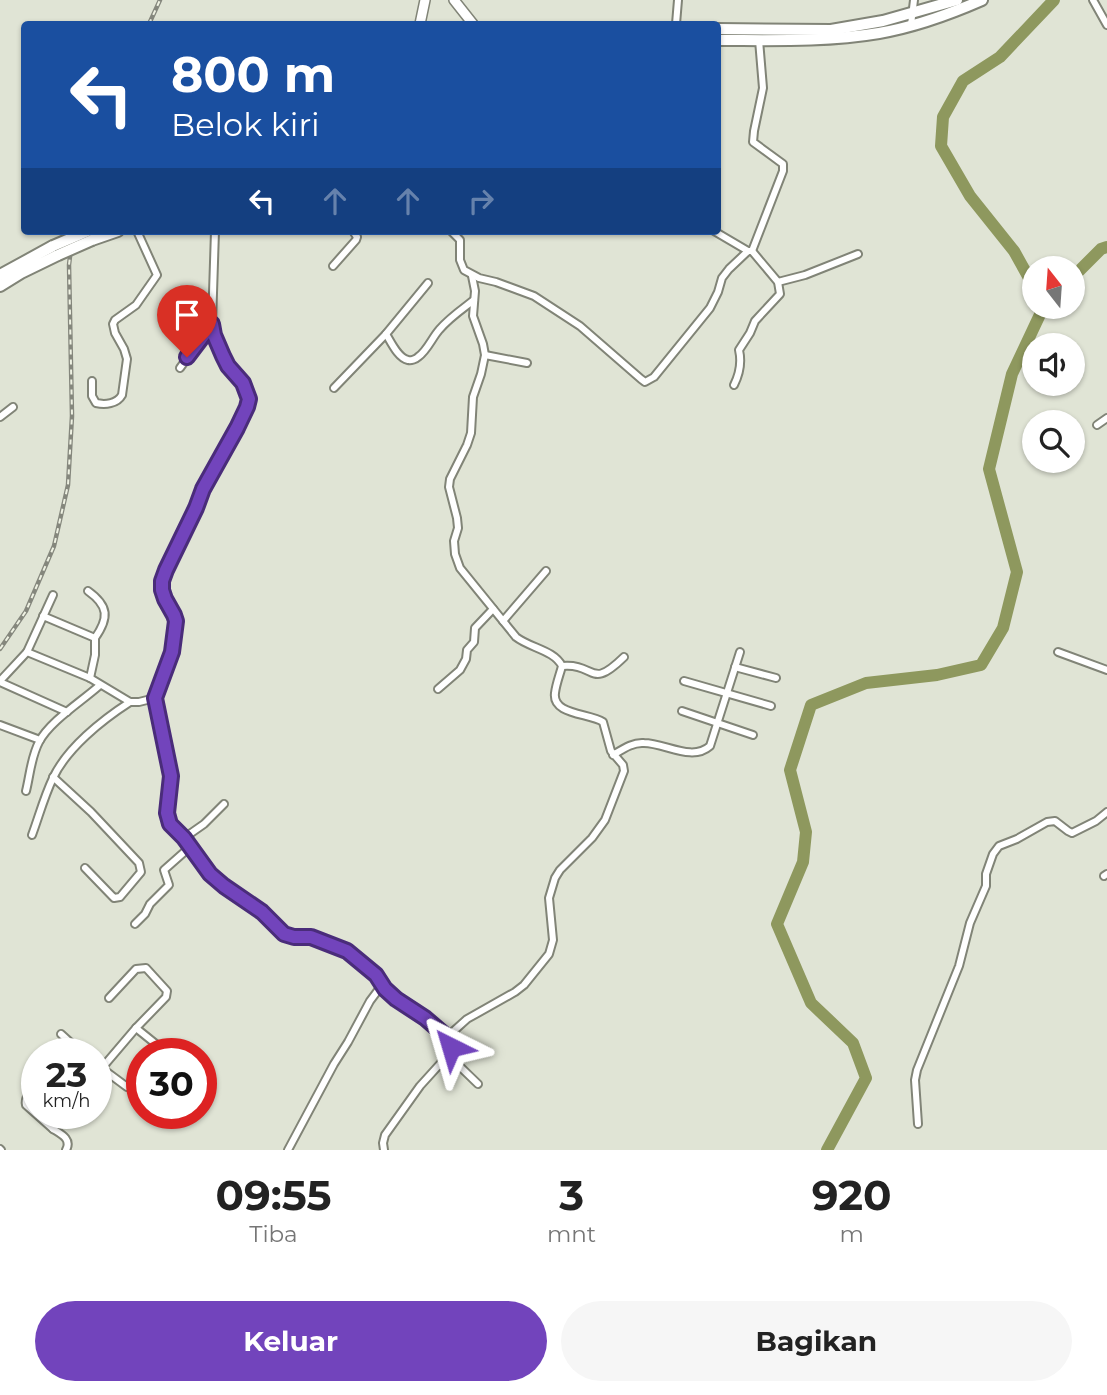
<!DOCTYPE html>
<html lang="id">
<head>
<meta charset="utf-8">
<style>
  :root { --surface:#fff; --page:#f6f6f6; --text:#222; --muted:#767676; --accent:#7244bc }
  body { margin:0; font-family:Montserrat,sans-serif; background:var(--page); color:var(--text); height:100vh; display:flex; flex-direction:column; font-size:26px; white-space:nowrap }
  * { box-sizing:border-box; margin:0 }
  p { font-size:23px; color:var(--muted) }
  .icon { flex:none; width:38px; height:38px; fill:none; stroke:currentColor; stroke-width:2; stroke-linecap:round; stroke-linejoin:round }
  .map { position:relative; height:1150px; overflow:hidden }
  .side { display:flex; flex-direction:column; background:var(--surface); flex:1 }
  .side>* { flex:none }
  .guide { position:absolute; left:21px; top:21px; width:700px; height:214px; border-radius:7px; box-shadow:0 2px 5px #0004; background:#1a4fa0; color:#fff; overflow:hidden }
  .needle { width:46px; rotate:343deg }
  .controls { position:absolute; left:1022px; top:256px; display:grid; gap:14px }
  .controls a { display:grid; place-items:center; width:63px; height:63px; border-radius:50%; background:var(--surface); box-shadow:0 2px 5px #0004; font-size:35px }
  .speed { position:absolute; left:21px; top:1038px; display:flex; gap:14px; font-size:35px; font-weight:700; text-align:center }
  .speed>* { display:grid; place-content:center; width:91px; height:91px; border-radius:50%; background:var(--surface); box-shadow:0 2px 5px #0004; line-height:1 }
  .speed small { font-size:18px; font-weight:400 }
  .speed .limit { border:10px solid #d22; background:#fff; color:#111 }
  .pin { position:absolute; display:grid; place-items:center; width:60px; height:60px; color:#fff; margin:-72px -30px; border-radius:50% 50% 50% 0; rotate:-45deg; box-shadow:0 0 7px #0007 }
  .pin .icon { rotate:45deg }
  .me { position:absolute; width:77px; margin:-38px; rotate:320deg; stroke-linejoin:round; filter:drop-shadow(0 0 5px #0008) }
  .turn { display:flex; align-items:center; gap:24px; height:147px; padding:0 35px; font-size:32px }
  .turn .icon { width:91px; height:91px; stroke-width:2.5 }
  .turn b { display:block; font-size:49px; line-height:60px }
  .lanes { display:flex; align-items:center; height:66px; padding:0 35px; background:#0003; justify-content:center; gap:35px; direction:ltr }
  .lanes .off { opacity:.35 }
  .eta { display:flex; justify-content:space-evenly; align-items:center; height:119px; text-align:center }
  .eta b { font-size:42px; font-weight:700; line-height:49px }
  .button { display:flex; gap:14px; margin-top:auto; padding:14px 35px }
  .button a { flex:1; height:80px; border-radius:42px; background:var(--accent); color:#fff; font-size:28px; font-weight:700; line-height:80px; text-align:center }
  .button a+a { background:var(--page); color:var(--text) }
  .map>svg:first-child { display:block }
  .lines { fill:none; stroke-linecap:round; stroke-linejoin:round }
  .river { stroke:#8e985e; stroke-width:12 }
  .street-casing { stroke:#818477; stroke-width:10 }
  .secondary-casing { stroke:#818477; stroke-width:12 }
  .highway-casing { stroke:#818477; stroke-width:14 }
  .street { stroke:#fff; stroke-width:6 }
  .secondary { stroke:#fff; stroke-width:9 }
  .highway { stroke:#fff; stroke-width:10 }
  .rail-casing { stroke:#85877d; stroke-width:4.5 }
  .rail { stroke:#eef1e2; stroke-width:2; stroke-dasharray:5; stroke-linecap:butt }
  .highway-bridge-casing { stroke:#818477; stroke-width:14; stroke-linecap:butt }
  .highway-bridge { stroke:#fff; stroke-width:10 }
  .route-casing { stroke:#4a2c7a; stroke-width:18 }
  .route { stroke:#7244bc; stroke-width:12 }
</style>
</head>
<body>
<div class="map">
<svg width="1107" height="1150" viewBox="0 0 1107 1150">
  <rect width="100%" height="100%" fill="#e0e4d5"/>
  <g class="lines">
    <g class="river">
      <polyline points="1073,277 1101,249 1107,247"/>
      <polyline points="1034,287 1014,251 970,196 941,146 943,117 963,81 1000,57 1054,0"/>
      <polyline points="827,1150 866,1078 853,1043 811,1003 777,924 803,862 806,832 790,770 811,705 866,683 937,675 981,665 1003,628 1017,572 989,469 1012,374 1044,306"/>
    </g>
    <defs>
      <g id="street">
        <polyline points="1093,0 1107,25"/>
        <polyline points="676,24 678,0"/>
        <polyline points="911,25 914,0"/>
        <polyline points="215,231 212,324 217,344 228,366 243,383 249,399 247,407 237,428 203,489 196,508 166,570 162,581 162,590 165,599 174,615 176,621 172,652 155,698 171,776 167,813 170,824 184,838 210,874 224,886 262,912 284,934 294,937 311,938 347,951 376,975 382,985 370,1001 348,1042 334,1064 288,1150"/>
        <polyline points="451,231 460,240 460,260 464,270 479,278 496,282 534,296 580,326 641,379 645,382 654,377 710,308 718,292 722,278 729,269 748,251 752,251 783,171 783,164 753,142 754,131 763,88 759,40"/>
        <polyline points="714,231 748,251"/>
        <polyline points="333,266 356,240 357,237 353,231"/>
        <polyline points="778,282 805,275 858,254"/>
        <path d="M 386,334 C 391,342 398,358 408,360 C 411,361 416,359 418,357 C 427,351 432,338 439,330 C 449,318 461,310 474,300"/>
        <polyline points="485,355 527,363"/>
        <polyline points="180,368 212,324"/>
        <path d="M 92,381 L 92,396 L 96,403 C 105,405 117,404 122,395 L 127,359 L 124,349 L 115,333 L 113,324 L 115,320 L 136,305 L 157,275 L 137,231"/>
        <path d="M 734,385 C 740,373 742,363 739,350 L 750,333 L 755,321 L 780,294 L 778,282 L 752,251"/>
        <polyline points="334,388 386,334 428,283"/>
        <polyline points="0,417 13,407"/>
        <polyline points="1097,425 1107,418"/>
        <path d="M 43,616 L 95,638 C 109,618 109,606 88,591"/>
        <polyline points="503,621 546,571"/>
        <polyline points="27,652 53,595"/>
        <polyline points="1058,652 1107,670"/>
        <path d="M 562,666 C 597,663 589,691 624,657"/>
        <polyline points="735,667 776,678"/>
        <polyline points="90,678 95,655 95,638"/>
        <polyline points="0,681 27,652 90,678 130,702 139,702 155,698"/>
        <polyline points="684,681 771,706"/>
        <polyline points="0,682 67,712"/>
        <polyline points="438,689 460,670 466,659 467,650 474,642 475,628 493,609"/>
        <polyline points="682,711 753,735"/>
        <polyline points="0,725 40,740"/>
        <path d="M 613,755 C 623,749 633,742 644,743 C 665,743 692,762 710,746 L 740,652"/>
        <polyline points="53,777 91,812 139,863 141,872 120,897 114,898 85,868"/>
        <path d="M 26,791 C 30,775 31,757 39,742 C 50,721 81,702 100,685"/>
        <path d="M 32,835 C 39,816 44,797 53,778 C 67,748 102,720 130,702"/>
        <polyline points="184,838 204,824 224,804"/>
        <polyline points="1104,876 1107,874"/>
        <polyline points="135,924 145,914 150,904 169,885 164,870 190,847"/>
        <path d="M 382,985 C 394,1001 446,1027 450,1043 C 451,1047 450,1050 449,1054 L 420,1086 L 385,1135 L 383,1143 L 384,1150"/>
        <polyline points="136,1028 162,1049"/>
        <polyline points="61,1034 83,1054"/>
        <path d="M 447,1037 L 467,1019 L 515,992 L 524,985 L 549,954 L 553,940 L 549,898 L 555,878 L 560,870 L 592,838 L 605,820 L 624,771 L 623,765 L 611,751 L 603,722 C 589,713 552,715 555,693 C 556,684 560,674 562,666 C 554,650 530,648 516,637 L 460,568 L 455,554 L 454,541 L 458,528 L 457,518 L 449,487 L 450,479 L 467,445 L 471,433 L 473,397 L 481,374 L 485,355 L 483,344 L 473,316 L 475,291 L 472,276"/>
        <polyline points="64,1054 72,1045"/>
        <polyline points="448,1055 478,1084"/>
        <polyline points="96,1064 127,1087"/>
        <polyline points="96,1075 136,1028 166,997 167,991 146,968 136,969 109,998"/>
        <path d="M 37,1085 C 31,1091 24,1097 26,1105 L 53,1129"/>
        <path d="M 65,1113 L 53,1129 C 61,1134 72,1139 66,1150"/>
        <polyline points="918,1124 915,1080 917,1070 959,966 970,923 986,886 986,874 993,854 999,846 1017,839 1047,822 1055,821 1068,831 1072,833 1096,821 1107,812"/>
        <polyline points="0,1149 1,1150"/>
      </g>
      <g id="secondary">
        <polyline points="454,0 473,24"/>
        <polyline points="420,24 425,0"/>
      </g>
      <g id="highway">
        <polyline points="718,29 831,30 883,21 957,0"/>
        <path d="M 718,40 C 771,40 826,42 879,33 C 914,27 950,14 982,0"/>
        <polyline points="92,240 118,231"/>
        <polyline points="0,275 53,246"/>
        <polyline points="0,286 21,273 58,255"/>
      </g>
    </defs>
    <use href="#street" class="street-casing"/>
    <use href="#secondary" class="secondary-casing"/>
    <use href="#highway" class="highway-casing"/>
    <use href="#street" class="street"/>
    <use href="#secondary" class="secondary"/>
    <use href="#highway" class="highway"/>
    <defs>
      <g id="rail">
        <polyline points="149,24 160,0"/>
        <polyline points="0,649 26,611 54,546 68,485 72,416 69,265 73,231"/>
      </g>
    </defs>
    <use href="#rail" class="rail-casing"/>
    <use href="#rail" class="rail"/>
    <defs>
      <g id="highway-bridge">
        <polyline points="53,246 88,231"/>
        <polyline points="58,255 92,240"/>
      </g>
    </defs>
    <use href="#highway-bridge" class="highway-bridge-casing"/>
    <use href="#highway-bridge" class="highway-bridge"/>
  </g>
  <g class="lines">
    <defs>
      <polyline id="route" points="187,357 212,324 214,335 223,356 228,366 243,383 249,399 247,407 237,428 203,489 196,508 166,570 162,581 162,590 165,599 174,615 176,621 172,652 155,698 171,776 167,813 170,824 184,838 210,874 224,886 262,912 284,934 294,937 311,937 347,951 376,975 385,989 396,999 425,1018 447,1037 450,1042 451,1047"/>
    </defs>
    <use href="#route" class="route-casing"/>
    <use href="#route" class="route"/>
  </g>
</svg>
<div class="controls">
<a><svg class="needle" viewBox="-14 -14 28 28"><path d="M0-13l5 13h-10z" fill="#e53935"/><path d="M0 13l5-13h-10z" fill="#767676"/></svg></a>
<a><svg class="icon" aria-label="sound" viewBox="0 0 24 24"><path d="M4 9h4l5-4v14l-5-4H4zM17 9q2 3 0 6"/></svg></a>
<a><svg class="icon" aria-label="search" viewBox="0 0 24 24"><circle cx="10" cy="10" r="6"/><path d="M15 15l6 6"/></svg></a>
</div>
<div class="speed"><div>23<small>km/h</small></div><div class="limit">30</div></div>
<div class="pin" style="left:187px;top:357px;background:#d93025"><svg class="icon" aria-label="arrive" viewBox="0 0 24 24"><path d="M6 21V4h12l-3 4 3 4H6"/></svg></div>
<svg class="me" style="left:451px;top:1047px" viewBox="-20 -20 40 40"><path d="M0-17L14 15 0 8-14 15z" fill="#7244bc" stroke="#fff" stroke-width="4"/></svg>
<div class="guide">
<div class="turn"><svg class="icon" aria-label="left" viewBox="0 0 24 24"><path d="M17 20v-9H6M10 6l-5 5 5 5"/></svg><div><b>800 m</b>Belok kiri</div></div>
<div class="lanes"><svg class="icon" aria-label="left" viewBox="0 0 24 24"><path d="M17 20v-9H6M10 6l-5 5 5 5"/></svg><svg class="icon off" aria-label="ahead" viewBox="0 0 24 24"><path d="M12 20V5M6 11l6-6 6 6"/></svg><svg class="icon off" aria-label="ahead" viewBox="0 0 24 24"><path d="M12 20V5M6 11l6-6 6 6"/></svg><svg class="icon off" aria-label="right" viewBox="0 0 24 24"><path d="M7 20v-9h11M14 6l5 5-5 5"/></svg></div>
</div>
</div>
<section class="side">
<div class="eta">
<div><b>09:55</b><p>Tiba</p></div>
<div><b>3</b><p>mnt</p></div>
<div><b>920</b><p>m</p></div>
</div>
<div class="button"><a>Keluar</a><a>Bagikan</a></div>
</section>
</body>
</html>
